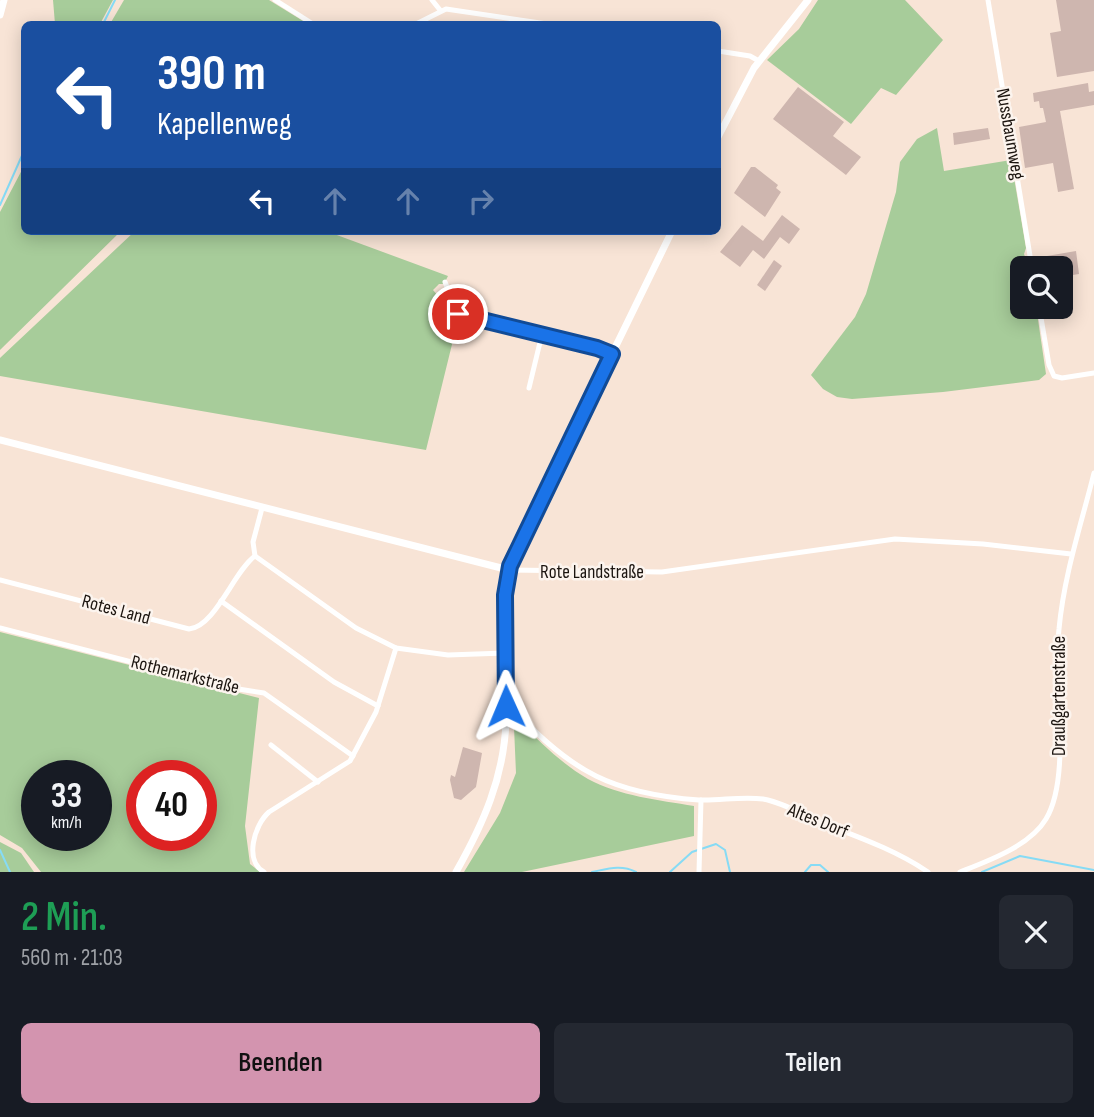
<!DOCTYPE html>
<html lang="de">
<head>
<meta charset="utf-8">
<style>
  :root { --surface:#171b24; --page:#242831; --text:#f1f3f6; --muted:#9ea1a6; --accent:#d394af }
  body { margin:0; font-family:"Sofia Sans Condensed",sans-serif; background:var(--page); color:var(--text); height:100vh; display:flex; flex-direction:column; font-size:26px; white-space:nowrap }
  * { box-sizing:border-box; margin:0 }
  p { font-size:23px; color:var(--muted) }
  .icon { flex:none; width:38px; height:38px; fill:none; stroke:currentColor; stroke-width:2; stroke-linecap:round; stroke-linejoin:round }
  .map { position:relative; height:872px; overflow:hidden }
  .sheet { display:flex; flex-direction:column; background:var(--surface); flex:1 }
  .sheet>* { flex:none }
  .top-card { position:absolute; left:21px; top:21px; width:700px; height:214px; border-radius:10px; box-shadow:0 4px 18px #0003; background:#1a4fa0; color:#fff; overflow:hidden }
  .fabs { position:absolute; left:1010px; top:256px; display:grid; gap:14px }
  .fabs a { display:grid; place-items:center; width:63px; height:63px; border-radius:10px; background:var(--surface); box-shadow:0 4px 18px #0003; font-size:35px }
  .speed { position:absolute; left:21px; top:760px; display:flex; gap:14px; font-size:35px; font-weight:700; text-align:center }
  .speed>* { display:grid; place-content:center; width:91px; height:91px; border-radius:50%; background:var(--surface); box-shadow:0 4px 18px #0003; line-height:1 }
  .speed small { font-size:18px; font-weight:400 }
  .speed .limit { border:10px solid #d22; background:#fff; color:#111 }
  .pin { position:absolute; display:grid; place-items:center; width:60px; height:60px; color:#fff; margin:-30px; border:4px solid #fff; border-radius:50%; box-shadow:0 2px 7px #0007 }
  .me { position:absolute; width:77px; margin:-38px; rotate:359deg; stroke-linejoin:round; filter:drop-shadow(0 0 5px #0008) }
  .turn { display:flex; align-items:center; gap:24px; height:147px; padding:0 21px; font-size:32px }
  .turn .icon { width:91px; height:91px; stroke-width:2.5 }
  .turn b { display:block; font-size:49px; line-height:60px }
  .lanes { display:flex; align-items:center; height:66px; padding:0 21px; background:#0003; justify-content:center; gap:35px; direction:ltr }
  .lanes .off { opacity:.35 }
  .round { display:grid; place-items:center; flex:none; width:74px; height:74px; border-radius:10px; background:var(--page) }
  .headline { display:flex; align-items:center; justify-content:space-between; height:119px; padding:0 21px }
  h1 { font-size:42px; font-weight:600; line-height:52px; color:#1e9e55 }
  .button { display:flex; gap:14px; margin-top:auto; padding:14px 21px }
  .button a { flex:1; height:80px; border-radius:10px; background:var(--accent); color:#111; font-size:28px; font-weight:600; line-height:80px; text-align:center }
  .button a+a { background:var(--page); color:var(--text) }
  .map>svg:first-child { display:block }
  .green { fill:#a7cc9a; fill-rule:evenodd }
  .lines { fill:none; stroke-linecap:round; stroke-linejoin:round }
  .stream { stroke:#86dbf5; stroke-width:2 }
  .building { fill:#ceb6af }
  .street { stroke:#fff; stroke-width:5 }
  .secondary { stroke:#fff; stroke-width:7 }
  .route-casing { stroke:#114b97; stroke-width:18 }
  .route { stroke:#1a73e8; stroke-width:12 }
  .labels { text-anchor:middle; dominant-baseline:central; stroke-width:5; stroke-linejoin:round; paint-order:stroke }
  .street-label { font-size:19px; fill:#1b140f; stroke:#fcf4ee }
</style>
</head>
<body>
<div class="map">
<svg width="1094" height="872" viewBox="0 0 1094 872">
  <rect width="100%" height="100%" fill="#f8e4d6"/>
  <g class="green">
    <polygon points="53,0 113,0 100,24 55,24"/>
    <polygon points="124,0 269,0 308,24 110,24"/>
    <polygon points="818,0 905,0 943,40 896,95 881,88 851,124 767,60 799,29"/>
    <polygon points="937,128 944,171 1011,160 1026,248 1024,254 1029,268 1022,268 1022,306 1036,306 1046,374 1039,380 943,392 852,399 837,397 823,389 811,375 855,317 866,294 896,192 900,162 917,139"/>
    <polygon points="24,166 24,231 121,231 0,350 0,212"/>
    <polygon points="135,231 326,231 448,276 444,284 439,284 433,290 450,310 443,316 458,320 426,450 0,376 0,358"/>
    <path d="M 0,632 L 259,698 L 245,826 L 250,864 L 260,872 L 41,872 L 22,848 L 0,835 ZM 37,775 L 96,775 L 96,835 L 37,835 ZM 142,775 L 201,775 L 201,835 L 142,835 Z"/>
    <path d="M 520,722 C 541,743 562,764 588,779 C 619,796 659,800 694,806 L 694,836 L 522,872 L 464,872 L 500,813 L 516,773 L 514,727 Z"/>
    <polygon points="0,842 21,853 34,872 0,872"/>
  </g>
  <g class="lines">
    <g class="stream">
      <polyline points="103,24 115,0"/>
      <polyline points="0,205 24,151"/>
      <polyline points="0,850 10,872"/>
      <path d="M 592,872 C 607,869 621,864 636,872"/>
      <polyline points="670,872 692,852 716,844 725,850 730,872"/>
      <polyline points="805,872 811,865 820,865 828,872"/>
      <polyline points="982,872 1020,856 1094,870"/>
    </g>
  </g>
  <g class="building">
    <polygon points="1056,0 1094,0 1094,71 1057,77 1050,33 1061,31"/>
    <polygon points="1088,83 1089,92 1094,91 1094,105 1060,111 1074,189 1058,192 1053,163 1025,168 1019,127 1046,122 1043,108 1040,108 1039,101 1034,102 1033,93"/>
    <polygon points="798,87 844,122 833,136 861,157 846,175 773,119"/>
    <polygon points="988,128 990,139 954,145 953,133"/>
    <polygon points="751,167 755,167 778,185 776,188 781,192 765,217 734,193"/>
    <polygon points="782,215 800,229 789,244 780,237 764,259 753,250 740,267 720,252 742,225 763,241"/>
    <polygon points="1076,251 1079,274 1060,277 1060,268 1049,268 1047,256"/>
    <polygon points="774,260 782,266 765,291 757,285"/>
    <polygon points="463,747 482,753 476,787 461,800 454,798 450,780 451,775 455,777"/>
  </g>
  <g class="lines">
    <g class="street">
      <polyline points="275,0 313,24"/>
      <polyline points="432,0 440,10"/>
      <polyline points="988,0 1032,268"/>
      <polyline points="416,24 446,9 547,24"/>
      <polyline points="718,51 750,56 759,61"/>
      <polyline points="445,282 458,314 597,348 612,354"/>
      <polyline points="1039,306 1049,365 1054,376 1062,378 1094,373"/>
      <polyline points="529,388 542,334"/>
      <polyline points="255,556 356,628 396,648 448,655 505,653"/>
      <polyline points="509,570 662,572 895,539 983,544 1071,554"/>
      <path d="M 0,580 L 189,629 C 215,627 234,571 255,556 L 253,542 L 262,508"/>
      <polyline points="221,601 334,682 378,706"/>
      <polyline points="0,628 232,688 264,693 353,756"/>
      <path d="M 514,710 C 572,772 613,794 699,800 C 720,801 741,796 763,799 C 781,802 800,813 817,821 C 855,836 894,849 928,872"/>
      <polyline points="271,745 318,782"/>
      <path d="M 264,872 C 244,861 254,825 269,812 L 350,761 L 376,712 L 396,648"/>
      <polyline points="699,872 701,800"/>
      <path d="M 960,872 C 988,861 1030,846 1046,819 C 1072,776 1053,681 1059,629 C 1064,575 1081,525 1094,473"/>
    </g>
    <g class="secondary">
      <polyline points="0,15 4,0"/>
      <polyline points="718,137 754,68 808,0"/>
      <polyline points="0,440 509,570"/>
      <path d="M 456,872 C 483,824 504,778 506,721 C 508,670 495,611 511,561 L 672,231"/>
    </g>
  </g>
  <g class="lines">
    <defs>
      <polyline id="route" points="458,314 597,348 612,354 510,566 505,595 506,706"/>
    </defs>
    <use href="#route" class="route-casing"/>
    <use href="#route" class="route"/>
  </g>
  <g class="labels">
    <g class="street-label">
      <text transform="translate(1010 134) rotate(80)">Nussbaumweg</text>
      <text x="592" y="572">Rote Landstraße</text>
      <text transform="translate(116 610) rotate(15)">Rotes Land</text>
      <text transform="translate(185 675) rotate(14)">Rothemarkstraße</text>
      <text transform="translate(1059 696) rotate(-90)">Draußgartenstraße</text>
      <text transform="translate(818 821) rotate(22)">Altes Dorf</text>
    </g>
  </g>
</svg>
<div class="fabs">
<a><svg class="icon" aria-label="search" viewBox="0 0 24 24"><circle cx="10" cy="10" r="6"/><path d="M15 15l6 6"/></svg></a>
</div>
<div class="speed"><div>33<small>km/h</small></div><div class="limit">40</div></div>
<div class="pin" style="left:458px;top:314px;background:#d93025"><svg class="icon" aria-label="arrive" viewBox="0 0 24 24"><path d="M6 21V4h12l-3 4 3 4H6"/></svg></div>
<svg class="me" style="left:506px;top:706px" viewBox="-20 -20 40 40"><path d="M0-17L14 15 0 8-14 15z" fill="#1a73e8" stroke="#fff" stroke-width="4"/></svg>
<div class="top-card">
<div class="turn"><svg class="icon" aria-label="left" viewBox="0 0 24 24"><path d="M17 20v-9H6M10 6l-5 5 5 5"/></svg><div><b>390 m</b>Kapellenweg</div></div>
<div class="lanes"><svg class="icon" aria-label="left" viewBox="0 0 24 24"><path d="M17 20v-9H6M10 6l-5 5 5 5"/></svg><svg class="icon off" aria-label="ahead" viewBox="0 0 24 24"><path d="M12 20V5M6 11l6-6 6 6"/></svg><svg class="icon off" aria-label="ahead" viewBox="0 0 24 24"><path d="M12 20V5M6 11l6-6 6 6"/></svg><svg class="icon off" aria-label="right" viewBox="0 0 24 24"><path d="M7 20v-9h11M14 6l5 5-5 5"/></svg></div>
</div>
</div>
<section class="sheet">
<div class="headline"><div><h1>2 Min.</h1><p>560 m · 21:03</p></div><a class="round"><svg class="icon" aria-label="close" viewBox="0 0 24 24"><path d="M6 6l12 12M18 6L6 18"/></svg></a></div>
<div class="button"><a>Beenden</a><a>Teilen</a></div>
</section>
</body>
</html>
